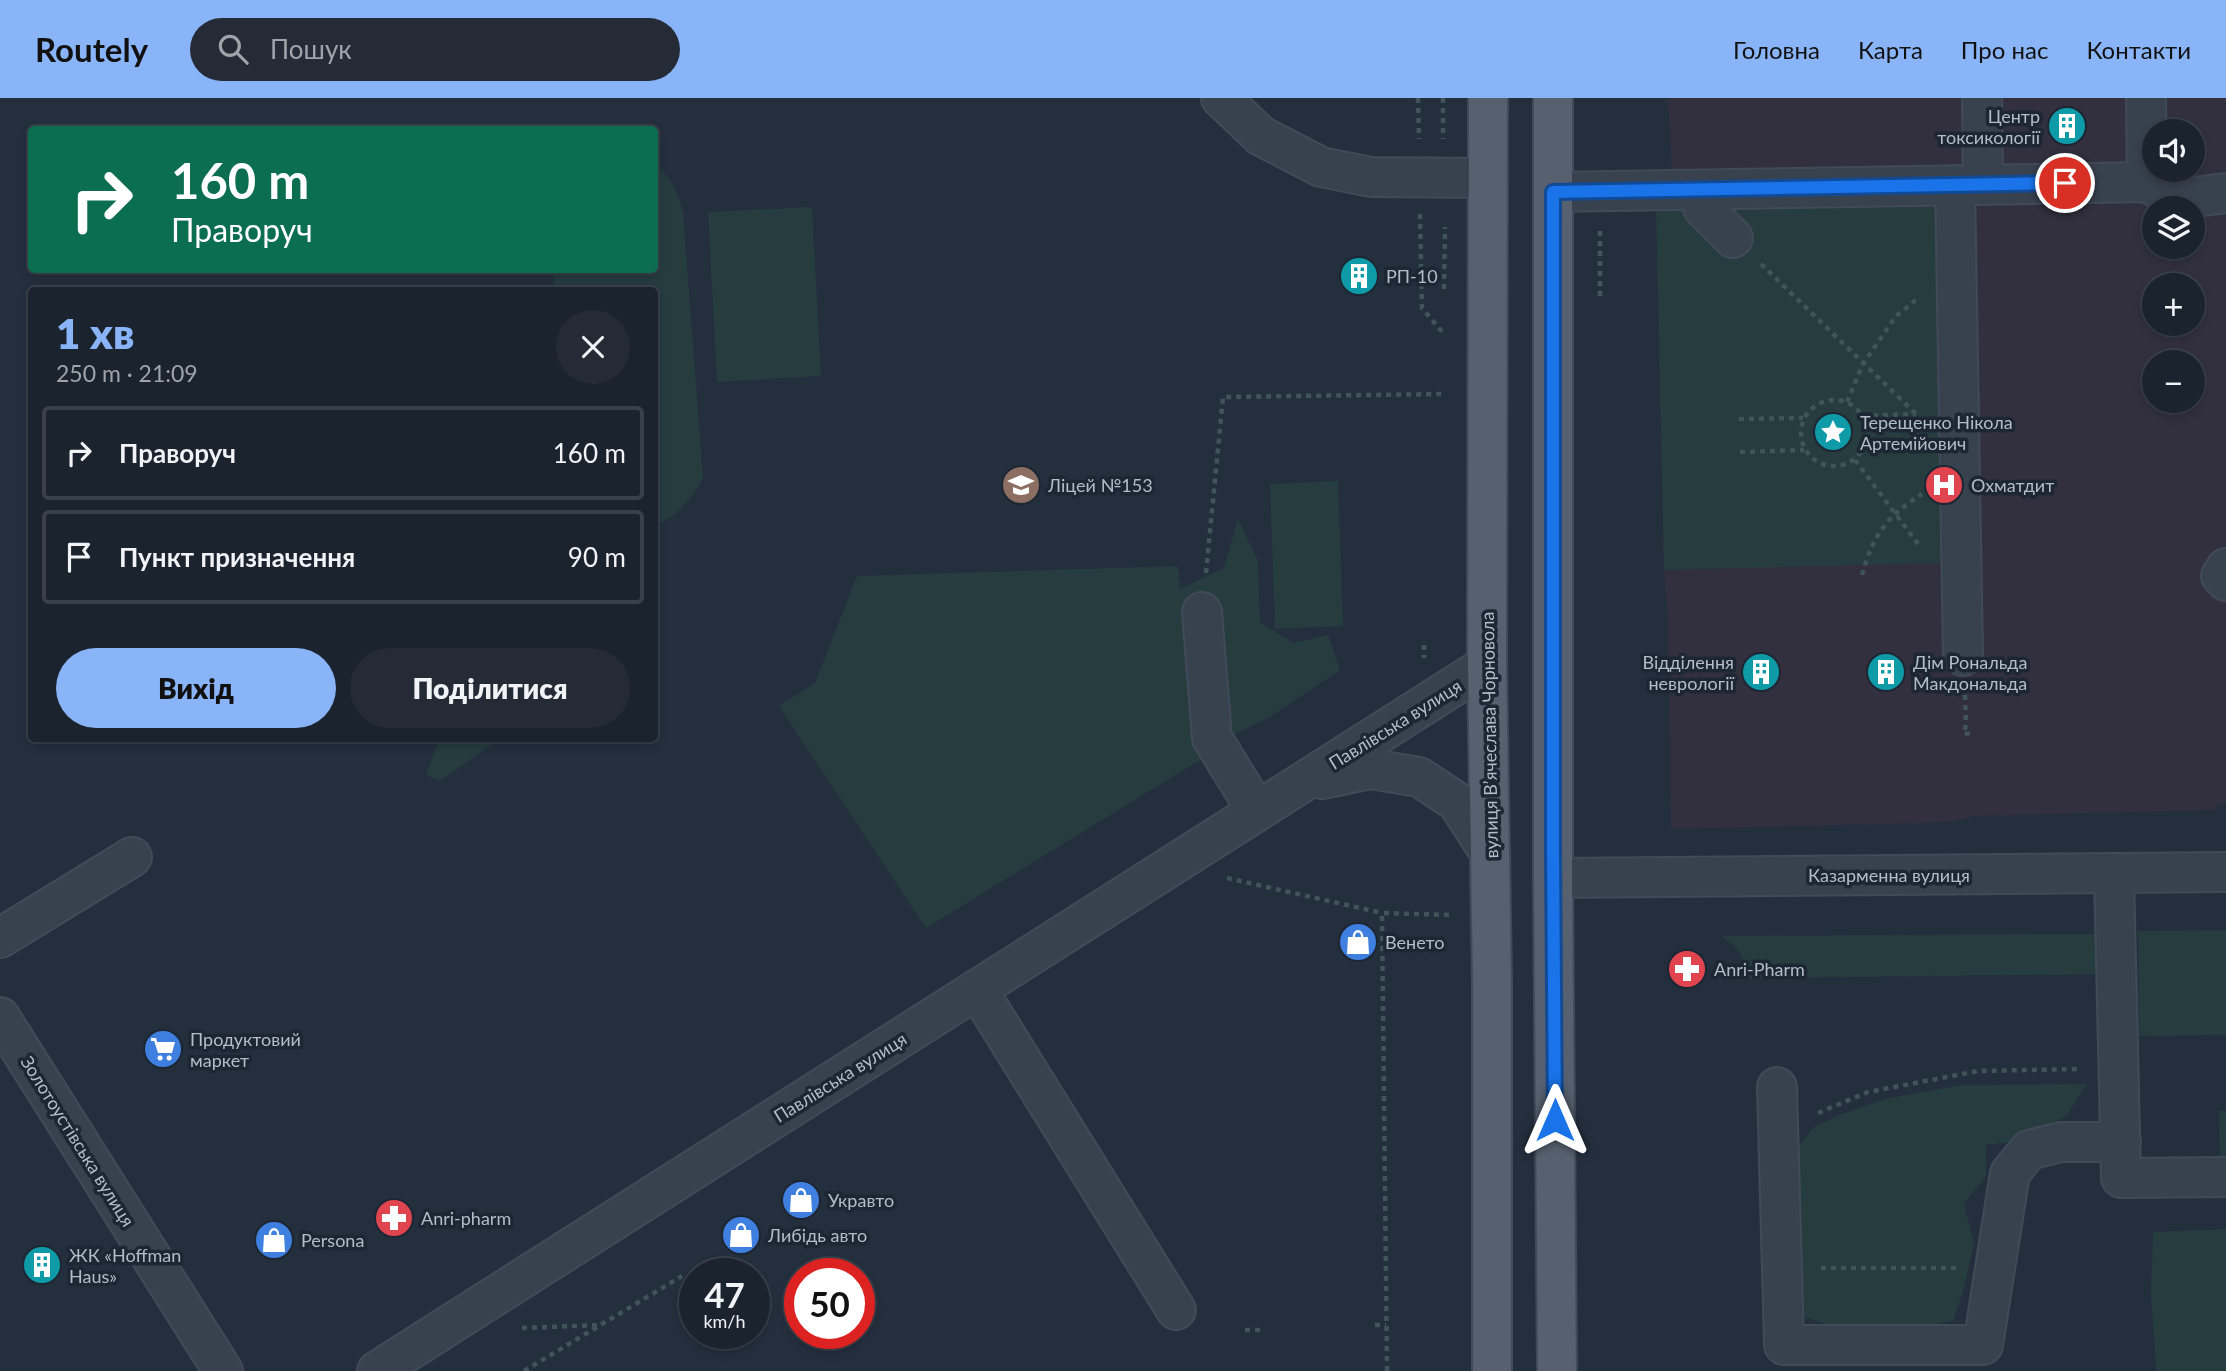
<!DOCTYPE html>
<html lang="uk">
<head>
<meta charset="utf-8">
<style>
  :root { --surface:#1b232e; --page:#242b36; --text:#f1f3f6; --muted:#a0a4aa; --line:#39404a; --accent:#8ab4f8 }
  body { margin:0; font-family:Lato,sans-serif; background:var(--page); color:var(--text); height:100vh; display:flex; flex-direction:column; font-size:26px; white-space:nowrap }
  * { box-sizing:border-box; margin:0 }
  p { font-size:23px; color:var(--muted) }
  .icon { flex:none; width:38px; height:38px; fill:none; stroke:currentColor; stroke-width:2; stroke-linecap:round; stroke-linejoin:round }
  .map { position:relative; flex:1; overflow:hidden }
  .drawer { position:absolute; left:28px; top:189px; width:630px; height:455px; display:flex; flex-direction:column; background:var(--surface); border-radius:7px; box-shadow:0 4px 10px #0003,0 0 0 2px var(--line) }
  .drawer>* { flex:none }
  .hud { position:absolute; left:28px; top:28px; width:630px; height:147px; border-radius:7px; box-shadow:0 4px 10px #0003,0 0 0 2px var(--line); background:#0b6e4f; color:#fff; overflow:hidden }
  .buttons { position:absolute; left:2142px; top:21px; display:grid; gap:14px }
  .buttons a { display:grid; place-items:center; width:63px; height:63px; border-radius:50%; background:var(--surface); box-shadow:0 4px 10px #0003,0 0 0 2px var(--line); font-size:35px }
  .speed { position:absolute; left:679px; top:1160px; display:flex; gap:14px; font-size:35px; font-weight:700; text-align:center }
  .speed>* { display:grid; place-content:center; width:91px; height:91px; border-radius:50%; background:var(--surface); box-shadow:0 4px 10px #0003,0 0 0 2px var(--line); line-height:1 }
  .speed small { font-size:18px; font-weight:400 }
  .speed .limit { border:10px solid #d22; background:#fff; color:#111 }
  .pin { position:absolute; display:grid; place-items:center; width:60px; height:60px; color:#fff; margin:-30px; border:4px solid #fff; border-radius:50%; box-shadow:0 2px 7px #0007 }
  .me { position:absolute; width:77px; margin:-38px; rotate:0deg; stroke-linejoin:round; filter:drop-shadow(0 0 5px #0008) }
  .turn { display:flex; align-items:center; gap:24px; height:147px; padding:0 28px; font-size:32px }
  .turn .icon { width:91px; height:91px; stroke-width:2.5 }
  .turn b { display:block; font-size:49px; line-height:60px }
  .round { display:grid; place-items:center; flex:none; width:74px; height:74px; border-radius:37px; background:var(--page) }
  .summary { display:flex; align-items:center; justify-content:space-between; height:119px; padding:0 28px }
  h1 { font-size:42px; font-weight:800; line-height:52px; color:var(--accent) }
  .primary-button { display:flex; gap:14px; margin-top:auto; padding:14px 28px }
  .primary-button a { flex:1; height:80px; border-radius:42px; background:var(--accent); color:#111; font-size:28px; font-weight:800; line-height:80px; text-align:center }
  .primary-button a+a { background:var(--page); color:var(--text) }
  ul { padding:0; list-style:none }
  li { display:flex; align-items:center; gap:21px; height:94px; margin:0 14px 10px; padding:0 14px; border:4px solid var(--line); border-radius:7px }
  li div { flex:1 }
  li b { display:block; font-size:26px }
  li em { font-style:normal }
  header { display:flex; align-items:center; gap:42px; box-sizing:border-box; height:98px; padding:0 35px; background:var(--accent); color:#111 }
  header strong { font-size:33px }
  nav { display:flex; gap:38px; margin-inline-start:auto; font-size:24px }
  .search { width:490px; height:63px; background:var(--page); display:flex; align-items:center; gap:18px; box-sizing:border-box; padding:0 24px; border-radius:38px; color:var(--muted); font-size:26px }
  .map>svg:first-child { display:block }
  .medical { fill:#32303f; fill-rule:evenodd }
  .green { fill:#263c3f }
  .lines { fill:none; stroke-linecap:round; stroke-linejoin:round }
  .minor-casing { stroke:#414a57; stroke-width:42 }
  .major-casing { stroke:#414a57; stroke-width:42 }
  .path { stroke:#3f5557; stroke-width:4.5; stroke-dasharray:5 5; stroke-linecap:butt }
  .minor { stroke:#38414e; stroke-width:38 }
  .major { stroke:#56606e; stroke-width:38 }
  .route-casing { stroke:#114b97; stroke-width:18 }
  .route { stroke:#1a73e8; stroke-width:12 }
  .labels { text-anchor:middle; dominant-baseline:central; stroke-width:7; stroke-linejoin:round; paint-order:stroke }
  .poi-label { font-size:18px; fill:#b4bcc9; stroke:#1d2633; text-anchor:start }
  .street-label { font-size:18px; fill:#b4bcc9; stroke:#1d2633 }
</style>
</head>
<body>
<header>
<strong>Routely</strong>
<div class="search"><svg class="icon" aria-label="search" viewBox="0 0 24 24"><circle cx="10" cy="10" r="6"/><path d="M15 15l6 6"/></svg>Пошук</div>
<nav><a>Головна</a><a>Карта</a><a>Про нас</a><a>Контакти</a></nav>
</header>
<div class="map">
<svg width="2226" height="1273" viewBox="0 0 2226 1273">
  <rect width="100%" height="100%" fill="#242f3e"/>
  <path class="medical" d="M 1668,0 L 2226,0 L 2226,706 L 2221,706 L 2213,712 L 1975,718 L 1956,723 L 1927,725 L 1671,731 L 1668,520 L 1664,472 L 1656,110 L 1674,109 ZM 2154,33 L 2193,33 L 2193,72 L 2154,72 ZM 2154,110 L 2193,110 L 2193,149 L 2154,149 ZM 2154,187 L 2193,187 L 2193,226 L 2154,226 ZM 2154,264 L 2193,264 L 2193,303 L 2154,303 Z"/>
  <g class="green">
    <path d="M 655,68 C 672,79 677,94 683,113 L 703,380 C 692,400 677,419 655,427 L 654,192 L 555,192 L 554,172 L 654,172 Z"/>
    <polygon points="1936,106 1941,465 1664,472 1656,110"/>
    <polygon points="812,109 821,278 717,284 708,114"/>
    <polygon points="1338,383 1343,528 1275,531 1270,386"/>
    <polygon points="1238,421 1258,463 1260,524 1293,545 1328,537 1340,572 1268,620 1201,653 1205,659 926,830 779,608 815,585 857,478 1178,468 1180,491 1224,470"/>
    <polygon points="439,641 439,640 499,641 440,683 426,677"/>
    <polygon points="2226,832 2226,937 2139,938 2138,833"/>
    <path d="M 2102,836 L 2103,876 L 1748,880 C 1745,858 1739,851 1721,838 Z"/>
    <polygon points="2087,986 2067,1017 2026,1042 1986,1047 1986,1078 1964,1106 1974,1144 1965,1187 1953,1223 1929,1227 1825,1226 1794,1215 1802,1150 1796,1051 1814,1029 1837,1018 1885,1001 1961,987"/>
    <polygon points="2219,1013 2226,1013 2226,1066 2220,1066"/>
    <polygon points="2226,1131 2226,1273 2156,1273 2151,1195 2153,1134"/>
  </g>
  <g class="lines">
    <defs>
      <g id="minor">
        <polyline points="1221,0 1261,38 1321,69 1371,79 1487,80"/>
        <polyline points="1982,0 1983,86"/>
        <polyline points="2146,0 2147,84"/>
        <polyline points="1955,87 1963,558"/>
        <polyline points="1553,94 2147,84 2176,101 2226,95"/>
        <polyline points="1703,110 1733,140"/>
        <polyline points="2226,470 2221,478 2226,483"/>
        <polyline points="1202,514 1212,640 1257,713"/>
        <polyline points="1323,681 1371,671 1419,679 1457,704 1490,755"/>
        <polyline points="2114,775 2121,1080 2226,1079"/>
        <polyline points="1553,780 2226,774"/>
        <polyline points="0,840 132,759"/>
        <polyline points="977,891 1176,1212"/>
        <polyline points="0,919 223,1273"/>
        <polyline points="1777,989 1784,1247 1983,1247 2010,1075 2029,1052 2061,1044 2121,1044"/>
        <polyline points="377,1273 1487,567"/>
      </g>
      <g id="major">
        <polyline points="1488,0 1487,567 1492,884 1492,1273"/>
        <polyline points="1553,0 1553,780 1557,1273"/>
      </g>
    </defs>
    <use href="#minor" class="minor-casing"/>
    <use href="#major" class="major-casing"/>
    <g class="path">
      <polyline points="1418,0 1419,41"/>
      <polyline points="1443,0 1443,41"/>
      <polyline points="1420,116 1422,210 1444,236"/>
      <polyline points="1600,133 1600,199"/>
      <polyline points="1761,166 1916,316"/>
      <polyline points="1444,191 1445,129"/>
      <circle cx="1834" cy="335" r="33"/>
      <polyline points="1847,304 1863,266 1896,218 1917,201"/>
      <polyline points="1863,318 1916,316"/>
      <polyline points="1739,321 1803,320"/>
      <polyline points="1865,349 1920,347"/>
      <polyline points="1740,354 1804,352"/>
      <polyline points="1855,362 1921,450"/>
      <polyline points="1206,475 1223,299 1444,296"/>
      <path d="M 1862,477 C 1873,437 1887,418 1922,396"/>
      <polyline points="1424,547 1424,560"/>
      <polyline points="1965,597 1966,626 1964,636 1973,635"/>
      <polyline points="1227,780 1382,815"/>
      <polyline points="1818,1015 1868,994 1978,973 2080,971"/>
      <polyline points="1821,1170 1956,1170"/>
      <polyline points="1375,1227 1386,1227"/>
      <polyline points="522,1230 601,1227"/>
      <polyline points="1245,1232 1262,1232"/>
      <polyline points="524,1273 682,1178"/>
      <polyline points="1387,1273 1382,815 1451,817"/>
    </g>
    <use href="#minor" class="minor"/>
    <use href="#major" class="major"/>
  </g>
  <g class="lines">
    <defs>
      <polyline id="route" points="1555,1022 1553,753 1553,94 2065,85"/>
    </defs>
    <use href="#route" class="route-casing"/>
    <use href="#route" class="route"/>
  </g>
  <defs>
    <symbol id="building-disc" viewBox="-11 -11 22 22"><circle r="9.5" fill="#0f9aa8" stroke="#1d2633"/><path d="M-4-6H4V6H1V3H-1V6H-4ZM-2.5-4.3h1.7v1.8h-1.7ZM.8-4.3h1.7v1.8H.8ZM-2.5-1h1.7V.8h-1.7ZM.8-1h1.7V.8H.8Z" fill="#fff"/></symbol>
    <symbol id="sight-disc" viewBox="-11 -11 22 22"><circle r="9.5" fill="#0f9aa8" stroke="#1d2633"/><path d="M0-6L1.8-2.2L6-1.7L2.9 1.2L3.7 5.4L0 3.3L-3.7 5.4L-2.9 1.2L-6-1.7L-1.8-2.2Z" fill="#fff"/></symbol>
    <symbol id="school-disc" viewBox="-11 -11 22 22"><circle r="9.5" fill="#8d6e63" stroke="#1d2633"/><path d="M0-5L7-2L0 1L-7-2ZM-4 1L0 2.5L4 1V4Q0 6-4 4Z" fill="#fff"/></symbol>
    <symbol id="hospital-disc" viewBox="-11 -11 22 22"><circle r="9.5" fill="#e0444e" stroke="#1d2633"/><path d="M-5-5h3v3.5h4V-5h3V5h-3V1.5h-4V5h-3Z" fill="#fff"/></symbol>
    <symbol id="shop-disc" viewBox="-11 -11 22 22"><circle r="9.5" fill="#3f7fe0" stroke="#1d2633"/><path d="M-5-2.5h2.3a2.7 3.5 0 0 1 5.4 0H5L5.5 6h-11ZM-1.5-2.5h3a1.5 2.3 0 0 0-3 0Z" fill="#fff"/></symbol>
    <symbol id="pharmacy-disc" viewBox="-11 -11 22 22"><circle r="9.5" fill="#e0444e" stroke="#1d2633"/><path d="M-2-6h4v4h4v4h-4v4h-4v-4h-4v-4h4Z" fill="#fff"/></symbol>
    <symbol id="supermarket-disc" viewBox="-11 -11 22 22"><circle r="9.5" fill="#3f7fe0" stroke="#1d2633"/><path d="M-6-5.5h2.5l.6 2H6L4.5 2H-2.5L-4.4-4H-6ZM-1.5 3.2a1.3 1.3 0 1 0 .1 0ZM3 3.2a1.3 1.3 0 1 0 .1 0Z" fill="#fff"/></symbol>
  </defs>
  <g fill-rule="evenodd">
    <use href="#building-disc" x="2045" y="6" width="44" height="44"/>
    <use href="#building-disc" x="1337" y="156" width="44" height="44"/>
    <use href="#sight-disc" x="1811" y="312" width="44" height="44"/>
    <use href="#school-disc" x="999" y="365" width="44" height="44"/>
    <use href="#hospital-disc" x="1922" y="365" width="44" height="44"/>
    <use href="#building-disc" x="1739" y="552" width="44" height="44"/>
    <use href="#building-disc" x="1864" y="552" width="44" height="44"/>
    <use href="#shop-disc" x="1336" y="822" width="44" height="44"/>
    <use href="#pharmacy-disc" x="1665" y="849" width="44" height="44"/>
    <use href="#supermarket-disc" x="141" y="929" width="44" height="44"/>
    <use href="#shop-disc" x="779" y="1080" width="44" height="44"/>
    <use href="#pharmacy-disc" x="372" y="1098" width="44" height="44"/>
    <use href="#shop-disc" x="719" y="1115" width="44" height="44"/>
    <use href="#shop-disc" x="252" y="1120" width="44" height="44"/>
    <use href="#building-disc" x="20" y="1145" width="44" height="44"/>
  </g>
  <g class="labels">
    <g class="poi-label">
      <text x="2040" y="18" text-anchor="end">Центр<tspan x="2040" dy="21">токсикології</tspan></text>
      <text x="1386" y="178">РП-10</text>
      <text x="1860" y="324">Терещенко Нікола<tspan x="1860" dy="21">Артемійович</tspan></text>
      <text x="1048" y="387">Ліцей №153</text>
      <text x="1971" y="387">Охматдит</text>
      <text x="1734" y="564" text-anchor="end">Відділення<tspan x="1734" dy="21">неврології</tspan></text>
      <text x="1913" y="564">Дім Рональда<tspan x="1913" dy="21">Макдональда</tspan></text>
      <text x="1385" y="844">Венето</text>
      <text x="1714" y="871">Anri-Pharm</text>
      <text x="190" y="941">Продуктовий<tspan x="190" dy="21">маркет</tspan></text>
      <text x="828" y="1102">Укравто</text>
      <text x="421" y="1120">Anri-pharm</text>
      <text x="768" y="1137">Либідь авто</text>
      <text x="301" y="1142">Persona</text>
      <text x="69" y="1157">ЖК «Hoffman<tspan x="69" dy="21">Haus»</tspan></text>
    </g>
    <g class="street-label">
      <text transform="translate(1395 626) rotate(-32)">Павлівська вулиця</text>
      <text transform="translate(1489 637) rotate(-91)">вулиця Вʼячеслава Чорновола</text>
      <text x="1889" y="777">Казарменна вулиця</text>
      <text transform="translate(840 979) rotate(-32)">Павлівська вулиця</text>
      <text transform="translate(78 1043) rotate(58)">Золотоустівська вулиця</text>
    </g>
  </g>
</svg>
<div class="buttons">
<a><svg class="icon" aria-label="sound" viewBox="0 0 24 24"><path d="M4 9h4l5-4v14l-5-4H4zM17 9q2 3 0 6"/></svg></a>
<a><svg class="icon" aria-label="layers" viewBox="0 0 24 24"><path d="M12 4l9 5-9 5-9-5zM3 14l9 5 9-5"/></svg></a>
<a>+</a>
<a>−</a>
</div>
<div class="speed"><div>47<small>km/h</small></div><div class="limit">50</div></div>
<div class="pin" style="left:2065px;top:85px;background:#d93025"><svg class="icon" aria-label="arrive" viewBox="0 0 24 24"><path d="M6 21V4h12l-3 4 3 4H6"/></svg></div>
<svg class="me" style="left:1555px;top:1022px" viewBox="-20 -20 40 40"><path d="M0-17L14 15 0 8-14 15z" fill="#1a73e8" stroke="#fff" stroke-width="4"/></svg>
<div class="hud">
<div class="turn"><svg class="icon" aria-label="right" viewBox="0 0 24 24"><path d="M7 20v-9h11M14 6l5 5-5 5"/></svg><div><b>160 m</b>Праворуч</div></div>
</div>
<section class="drawer">
<div class="summary"><div><h1>1 хв</h1><p>250 m · 21:09</p></div><a class="round"><svg class="icon" aria-label="close" viewBox="0 0 24 24"><path d="M6 6l12 12M18 6L6 18"/></svg></a></div>
<ul>
<li><svg class="icon" aria-label="right" viewBox="0 0 24 24"><path d="M7 20v-9h11M14 6l5 5-5 5"/></svg><div><b>Праворуч</b></div><em>160 m</em></li>
<li><svg class="icon" aria-label="arrive" viewBox="0 0 24 24"><path d="M6 21V4h12l-3 4 3 4H6"/></svg><div><b>Пункт призначення</b></div><em>90 m</em></li>
</ul>
<div class="primary-button"><a>Вихід</a><a>Поділитися</a></div>
</section>
</div>
</body>
</html>
